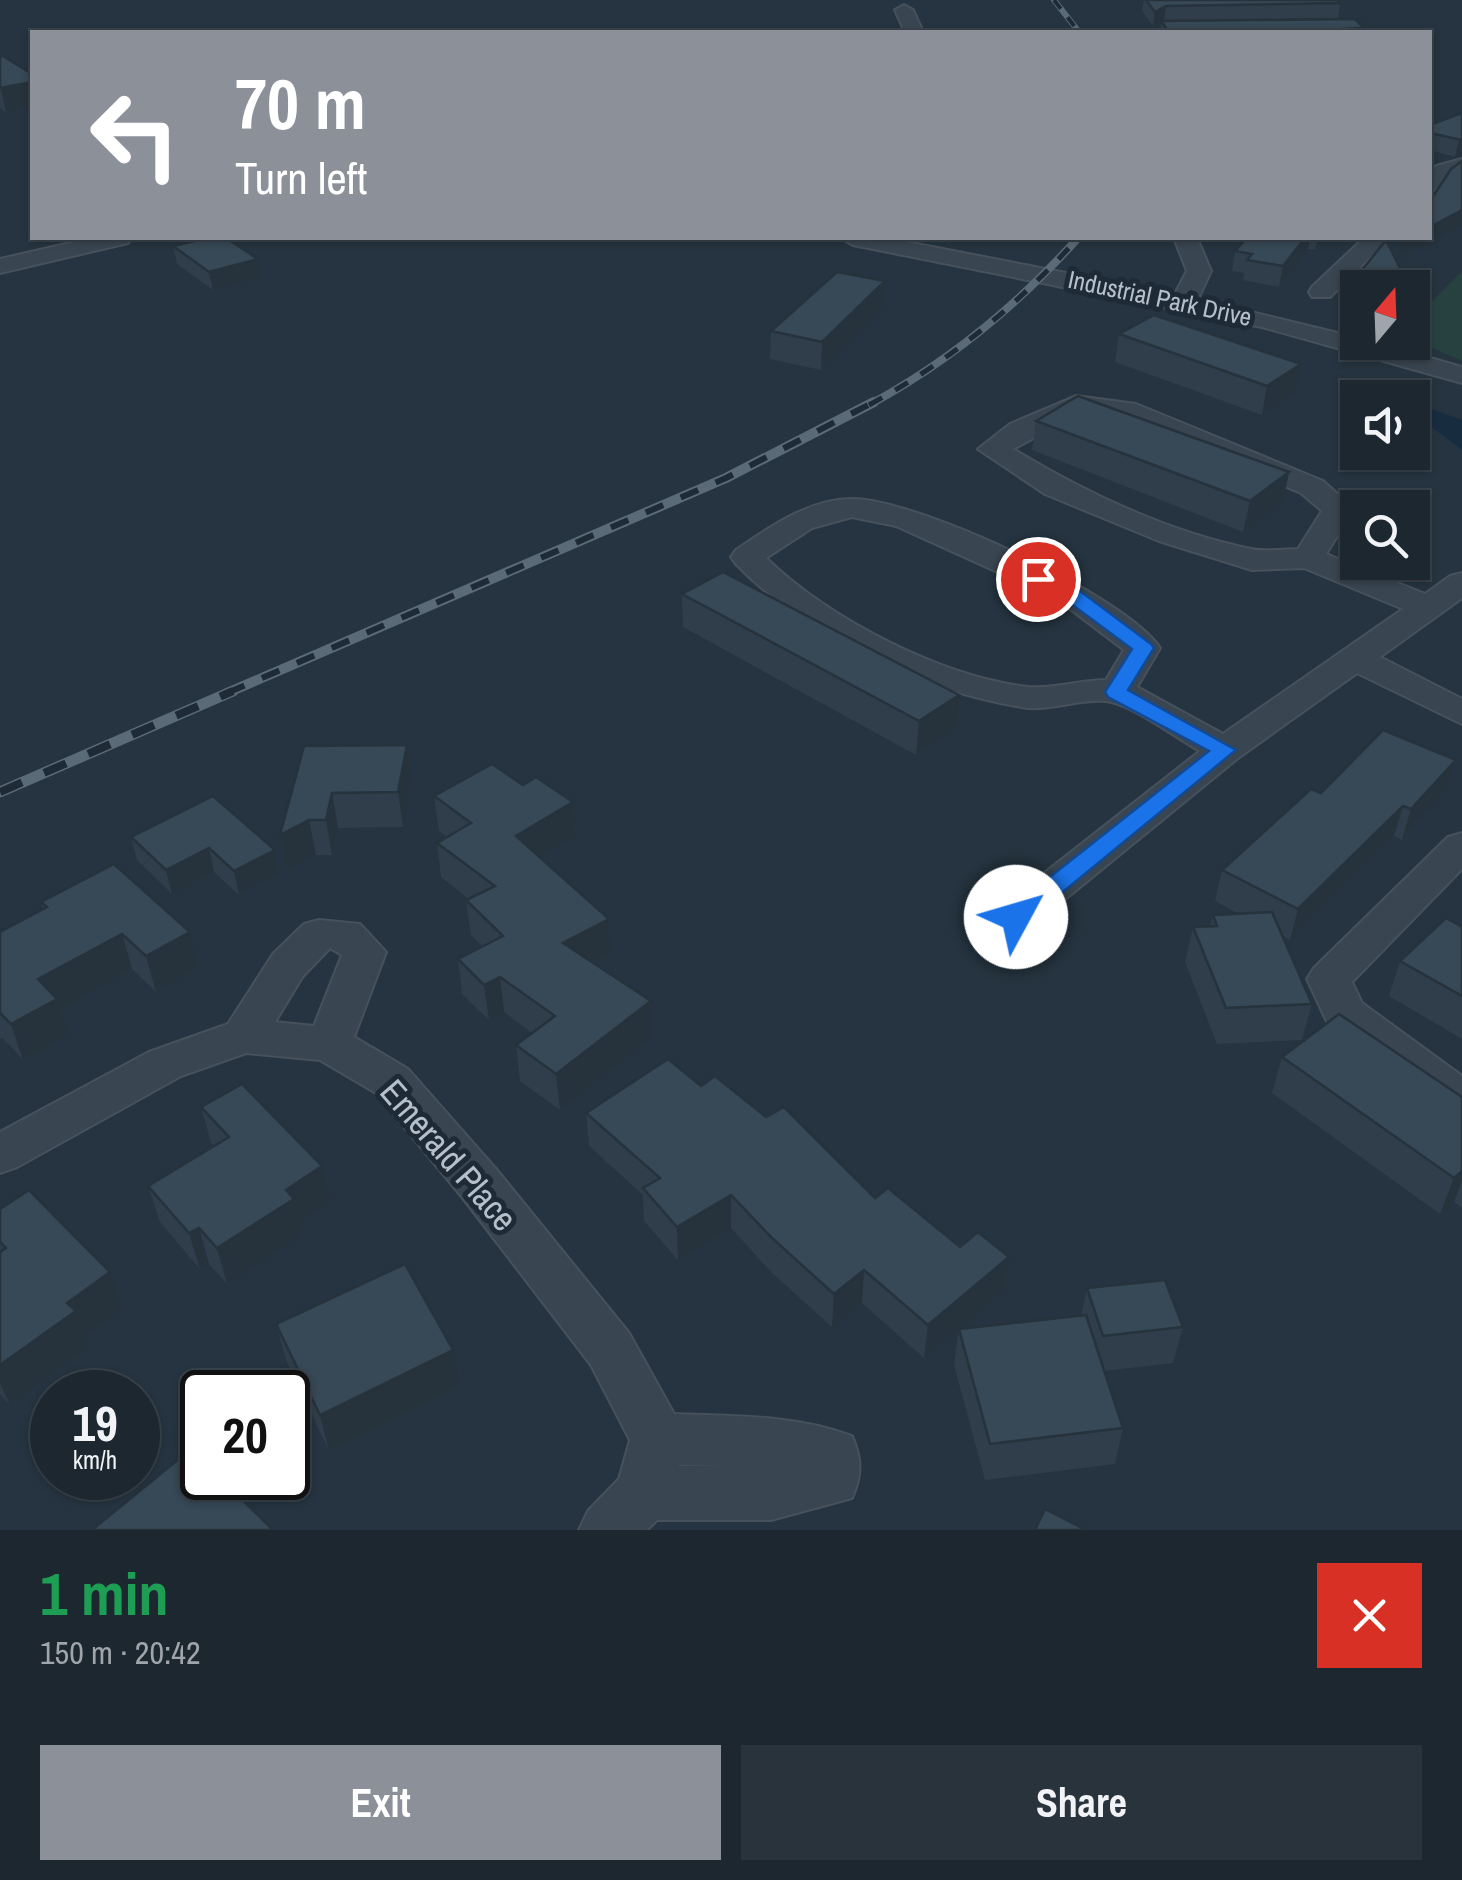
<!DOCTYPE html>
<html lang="en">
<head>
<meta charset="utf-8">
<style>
  :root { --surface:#1c2730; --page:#29333c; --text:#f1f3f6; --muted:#a0a5ab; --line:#3a444c; --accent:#8c9099 }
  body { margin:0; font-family:"Archivo Narrow",sans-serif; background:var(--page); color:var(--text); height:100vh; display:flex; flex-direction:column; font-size:38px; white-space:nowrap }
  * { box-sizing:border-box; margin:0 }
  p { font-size:32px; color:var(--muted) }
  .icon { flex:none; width:55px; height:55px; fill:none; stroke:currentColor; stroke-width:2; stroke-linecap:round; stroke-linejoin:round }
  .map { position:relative; height:1530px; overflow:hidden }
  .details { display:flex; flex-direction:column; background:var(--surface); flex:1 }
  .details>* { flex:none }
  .banner { position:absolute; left:30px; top:30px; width:1402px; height:210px; border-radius:0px; box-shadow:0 2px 8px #0004,0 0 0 2px var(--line); background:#8c9099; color:#fff; overflow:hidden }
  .needle { width:65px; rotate:19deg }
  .tools { position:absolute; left:1340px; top:270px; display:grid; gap:20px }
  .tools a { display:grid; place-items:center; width:90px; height:90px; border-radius:0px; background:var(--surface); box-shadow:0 2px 8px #0004,0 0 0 2px var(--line); font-size:50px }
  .speed { position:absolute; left:30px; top:1370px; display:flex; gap:20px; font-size:50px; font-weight:700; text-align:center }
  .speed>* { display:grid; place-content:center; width:130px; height:130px; border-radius:50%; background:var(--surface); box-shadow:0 2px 8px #0004,0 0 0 2px var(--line); line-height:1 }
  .speed small { font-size:25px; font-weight:400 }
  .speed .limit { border:5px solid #111; border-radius:15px; background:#fff; color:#111 }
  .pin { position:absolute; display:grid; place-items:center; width:85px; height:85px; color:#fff; margin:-42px; border:5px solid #fff; border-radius:50%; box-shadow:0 2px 10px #0007 }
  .me { position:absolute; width:110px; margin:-55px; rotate:51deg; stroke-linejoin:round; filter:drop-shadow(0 0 8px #0008) }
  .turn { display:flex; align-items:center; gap:35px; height:210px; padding:0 40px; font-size:45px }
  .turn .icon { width:130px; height:130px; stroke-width:2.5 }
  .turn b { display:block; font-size:70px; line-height:85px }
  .round { display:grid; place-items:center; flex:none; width:105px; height:105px; border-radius:0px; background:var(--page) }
  .head { display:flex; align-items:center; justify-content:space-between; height:170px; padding:0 40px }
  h1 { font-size:60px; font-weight:800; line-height:75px; color:#1e9e55 }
  .primary-button { display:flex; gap:20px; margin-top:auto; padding:20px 40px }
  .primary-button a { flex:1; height:115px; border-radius:0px; background:var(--accent); color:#fff; font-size:40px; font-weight:800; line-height:115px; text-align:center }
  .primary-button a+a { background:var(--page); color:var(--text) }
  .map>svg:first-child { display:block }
  .green { fill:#274141 }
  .water { fill:#182c3f }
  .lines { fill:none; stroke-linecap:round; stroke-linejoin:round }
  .minor-casing { stroke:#46515c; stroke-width:4 }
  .minor { fill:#394550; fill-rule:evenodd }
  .rail-far3-casing { stroke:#5b6a77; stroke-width:6 }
  .rail-far2-casing { stroke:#5b6a77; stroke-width:8 }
  .rail-far1-casing { stroke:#5b6a77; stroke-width:10 }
  .rail-casing { stroke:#5b6a77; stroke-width:11 }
  .rail-far3 { stroke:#1e2a35; stroke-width:4; stroke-dasharray:11; stroke-linecap:butt }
  .rail-far2 { stroke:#1e2a35; stroke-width:5; stroke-dasharray:15; stroke-linecap:butt }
  .rail-far1 { stroke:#1e2a35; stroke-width:6; stroke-dasharray:19; stroke-linecap:butt }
  .rail { stroke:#1e2a35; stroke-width:8; stroke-dasharray:24; stroke-linecap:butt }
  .wall { fill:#2f3e4a }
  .shaded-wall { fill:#26323c }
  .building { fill:#374856; stroke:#26323c; stroke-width:2.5 }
  .route { fill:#1a73e8; stroke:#114b97; stroke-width:2.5 }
  .labels { text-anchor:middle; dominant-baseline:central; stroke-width:10; stroke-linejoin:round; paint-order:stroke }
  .far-street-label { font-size:25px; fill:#b6c0cb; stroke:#1e2a35 }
  .near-street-label { font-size:35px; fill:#b6c0cb; stroke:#1e2a35 }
</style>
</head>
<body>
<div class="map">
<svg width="1462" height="1530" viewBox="0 0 1462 1530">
  <rect width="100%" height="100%" fill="#253440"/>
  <polygon class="green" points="1462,271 1462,361 1412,339 1413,321"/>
  <polygon class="water" points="1429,408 1462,420 1462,450 1413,413"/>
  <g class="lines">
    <defs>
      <g id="minor">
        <polygon points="904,5 913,10 923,32 905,32 895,10"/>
        <polygon points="1462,159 1462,172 1430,192 1430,173 1436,166"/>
        <polygon points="92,238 132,238 128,243 0,273 0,259"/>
        <polygon points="841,238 886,238 1175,294 1187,271 1174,238 1197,238 1211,271 1198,299 1358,338 1358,342 1375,342 1462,367 1462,383 1262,327 853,245"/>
        <polygon points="1364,238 1389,238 1330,297 1312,297 1309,292 1312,287"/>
        <path d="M 1076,396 L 1136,404 L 1323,481 L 1354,509 L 1326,554 L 1425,594 L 1450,576 L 1462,573 L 1462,598 L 1380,657 L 1462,699 L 1462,724 L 1357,673 L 1238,758 L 1031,927 L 1016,931 L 1001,927 L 995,917 L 1001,907 L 1200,751 C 1176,738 1131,703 1105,701 C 1076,699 1049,712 1021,707 C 915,688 811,640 736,564 L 731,557 L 736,550 C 770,527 810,498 854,499 C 918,500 1124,595 1160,648 L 1137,687 L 1223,734 L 1403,609 L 1304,568 L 1252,570 L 1159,541 L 1045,494 L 978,449 L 1010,424 ZM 1080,413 L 1120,418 L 1301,493 L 1322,511 L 1298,549 C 1283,549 1265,552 1251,549 C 1168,532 1084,492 1013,449 ZM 852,517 L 896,526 L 1057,599 L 1124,650 L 1106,680 C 1080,680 1054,689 1028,687 C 941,677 829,619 766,558 L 812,528 Z"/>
        <polygon points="1462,833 1462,869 1352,982 1362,1003 1462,1076 1462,1119 1446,1114 1328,1024 1307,979 1314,968 1448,837"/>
        <path d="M 319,920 L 360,924 L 386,952 L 354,1037 L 408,1069 L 496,1169 L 629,1333 L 674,1414 C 733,1416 796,1415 852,1436 C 862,1459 862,1475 852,1498 L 771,1520 L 657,1520 L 647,1530 L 579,1530 L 588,1511 L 619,1479 L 630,1440 L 591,1365 L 462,1197 L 376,1093 L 320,1060 L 246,1053 L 181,1076 L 17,1167 L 0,1173 L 0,1132 L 149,1052 L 228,1024 L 273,954 L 304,924 ZM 330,948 L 342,955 L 314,1026 L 275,1022 L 303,976 ZM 679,1465 L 729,1466 L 679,1466 Z"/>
      </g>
    </defs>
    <use href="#minor" class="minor-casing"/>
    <use href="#minor" class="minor"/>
    <defs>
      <polyline id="rail-far3" points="1054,0 1079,32"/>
      <path id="rail-far2" d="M 869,405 C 950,361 1017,306 1078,238"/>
      <polyline id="rail-far1" points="227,693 726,478 874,402"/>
      <polyline id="rail" points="0,792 233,691"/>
    </defs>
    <use href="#rail-far3" class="rail-far3-casing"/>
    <use href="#rail-far2" class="rail-far2-casing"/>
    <use href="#rail-far1" class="rail-far1-casing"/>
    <use href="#rail" class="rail-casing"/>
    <use href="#rail-far3" class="rail-far3"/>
    <use href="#rail-far2" class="rail-far2"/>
    <use href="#rail-far1" class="rail-far1"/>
    <use href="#rail" class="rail"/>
  </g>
  <g class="wall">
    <polygon points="1144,0 1337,0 1340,3 1338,18 1162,21 1364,28 1363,32 1160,32 1161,22 1153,26 1142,11"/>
    <polygon points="0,57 32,74 32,106 6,112 0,108"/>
    <polygon points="1462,113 1462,156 1455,157 1430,150 1430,125"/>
    <polygon points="1247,238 1327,238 1315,250 1308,249 1279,287 1243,280 1244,273 1232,271 1235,251"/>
    <polygon points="173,246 258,259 261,277 213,290 177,264"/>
    <polygon points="1350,285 1358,288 1358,306 1346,304"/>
    <polygon points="883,308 821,370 770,359 771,331"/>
    <polygon points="1119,334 1301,364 1295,393 1262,415 1115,362"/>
    <polygon points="1036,421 1289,472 1283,502 1243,532 1032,450"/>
    <polygon points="682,594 956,728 916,755 683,627"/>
    <polygon points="407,745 411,779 403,827 338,828 332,855 316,855 287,870 280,835 304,746"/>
    <polygon points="1456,760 1446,790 1402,840 1394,836 1290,940 1282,936 1312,1004 1302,1040 1217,1044 1185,962 1193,927 1210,926 1213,915 1239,914 1215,901 1222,870 1321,793"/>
    <polygon points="523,785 573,802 575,836 540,857 609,919 611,954 593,964 652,1037 560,1110 520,1081 516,1045 532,1033 504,1012 489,1020 462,994 458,959 482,946 471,935 466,900 469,899 441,877 437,843 447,837 439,831 434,796"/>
    <polygon points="131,837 275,850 279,874 239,895 214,872 172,894 137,860"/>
    <polygon points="41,902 190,932 199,967 156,992 132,969 60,1009 69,1034 23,1060 3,1038 0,1039 0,932 43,909"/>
    <polygon points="1462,927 1462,1039 1389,996 1400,961"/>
    <polygon points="1282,1057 1462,1097 1462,1208 1454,1202 1440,1214 1272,1093"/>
    <polygon points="701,1086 766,1117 875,1198 960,1247 1009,1257 1004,1290 924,1358 862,1303 832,1327 771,1272 731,1228 678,1260 644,1221 643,1195 589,1146 586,1113"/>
    <polygon points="201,1107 330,1202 299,1222 302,1235 227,1284 209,1264 200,1269 160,1222 148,1186 214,1146 211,1143"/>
    <polygon points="0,1209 110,1272 123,1308 85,1336 89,1347 10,1405 0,1394"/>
    <polygon points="1087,1288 1183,1327 1173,1363 1104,1371 1123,1428 1115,1464 985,1480 954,1365 959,1329 1081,1316"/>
    <polygon points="276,1324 459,1386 329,1451 286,1360"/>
  </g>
  <g class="shaded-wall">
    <polygon points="1166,6 1164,20 1153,26 1155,12"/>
    <polygon points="32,82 32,106 6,112 1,89"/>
    <polygon points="1462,140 1462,156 1455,157 1459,141"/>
    <polygon points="1462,210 1462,225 1398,259 1402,242 1410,238 1430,238 1430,227"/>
    <polygon points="1305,238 1310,238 1308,249 1279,287 1283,266"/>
    <polygon points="1318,238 1327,238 1315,250"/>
    <polygon points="258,259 261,277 213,290 209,272"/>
    <polygon points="885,281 883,308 821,370 822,342"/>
    <polygon points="1301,364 1295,393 1262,415 1267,386"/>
    <polygon points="1289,472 1283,502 1243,532 1250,501"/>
    <polygon points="959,695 956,728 916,755 919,721"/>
    <polygon points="407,745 411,779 403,827 398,792"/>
    <polygon points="1456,760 1446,790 1402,840 1411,809"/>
    <polygon points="332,793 338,828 332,855 326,820"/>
    <polygon points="573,802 575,836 519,870 516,836"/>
    <polygon points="1403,806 1394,836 1290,940 1298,909"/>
    <polygon points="309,820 316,855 287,870 280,835"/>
    <polygon points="209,848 214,872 172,894 166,870"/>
    <polygon points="275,850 279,874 239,895 234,871"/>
    <polygon points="609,919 611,954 566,979 563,943"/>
    <polygon points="190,932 199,967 156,992 146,956"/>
    <polygon points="122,934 132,969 60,1009 69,1034 23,1060 11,1024 38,979"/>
    <polygon points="500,977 504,1012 489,1020 484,985"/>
    <polygon points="651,1001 652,1037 560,1110 556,1074"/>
    <polygon points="322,1166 330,1202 299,1222 302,1235 227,1284 217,1248 286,1190"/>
    <polygon points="1462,1171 1462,1180 1454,1202 1440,1214 1454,1178"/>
    <polygon points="731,1195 731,1228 678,1260 677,1227"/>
    <polygon points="199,1228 209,1264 200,1269 189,1233"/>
    <polygon points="1009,1257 1004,1290 924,1358 928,1325"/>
    <polygon points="864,1270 862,1303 832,1327 834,1294"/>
    <polygon points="110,1272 123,1308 85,1336 89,1347 10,1405 0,1383 0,1365 67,1303"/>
    <polygon points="453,1350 459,1386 329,1451 320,1415"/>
  </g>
  <g class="building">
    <polygon points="1146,0 1337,0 1340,3 1166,6 1155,12"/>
    <polygon points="1355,19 1364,28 1342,29 1345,32 1169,32 1161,21"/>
    <polygon points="3,56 32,74 32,82 0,88 0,57"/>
    <polygon points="1462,113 1462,140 1430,133 1430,125"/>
    <polygon points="1462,161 1462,210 1430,227 1430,201 1451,169"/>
    <polygon points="207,238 226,238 258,259 209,272 173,246"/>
    <polygon points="1247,238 1305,238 1283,266 1247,260 1252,254 1235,251"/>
    <polygon points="1386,240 1410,288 1361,288 1350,285"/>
    <polygon points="837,272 885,281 822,342 771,331"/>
    <polygon points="1154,315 1301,364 1267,386 1119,334"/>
    <polygon points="1078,396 1289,472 1250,501 1036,421"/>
    <polygon points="723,572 959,695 919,721 682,594"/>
    <polygon points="1383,730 1456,760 1411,809 1403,806 1298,909 1222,870 1311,789 1321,793"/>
    <polygon points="407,745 398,792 332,793 326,820 309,820 280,835 304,746"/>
    <polygon points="492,764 523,785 536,777 573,802 516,836 609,919 563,943 651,1001 556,1074 516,1045 555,1016 500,977 484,985 458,959 503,936 466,900 495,886 437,843 471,823 434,796"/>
    <polygon points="213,796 275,850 234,871 209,848 166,870 131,837"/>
    <polygon points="114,864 190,932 146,956 122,934 38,979 57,999 11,1024 0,1013 0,932 47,907 41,902"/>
    <polygon points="1272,912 1312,1004 1226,1008 1193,927 1217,926 1213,915"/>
    <polygon points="1446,918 1462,927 1462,996 1400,961"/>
    <polygon points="1339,1014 1462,1097 1462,1171 1454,1178 1282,1057"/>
    <polygon points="668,1059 701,1086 715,1076 766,1117 784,1107 875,1198 888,1188 960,1247 978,1232 1009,1257 928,1325 864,1270 834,1294 772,1238 731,1195 677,1227 643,1188 660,1178 586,1113"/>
    <polygon points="242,1084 322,1166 286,1190 294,1199 217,1248 199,1228 189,1233 148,1186 229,1137 201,1107"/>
    <polygon points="29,1190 110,1272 67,1303 76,1311 0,1365 0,1252 6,1248 0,1242 0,1209"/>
    <polygon points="405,1264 453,1350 320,1415 276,1324"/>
    <polygon points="1165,1280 1183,1327 1103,1336 1087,1288"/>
    <polygon points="1086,1315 1123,1428 990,1444 959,1329"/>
    <polygon points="191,1449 202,1461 202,1478 220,1478 273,1530 92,1530"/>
    <polygon points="1045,1509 1086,1530 1035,1530"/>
  </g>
  <polygon class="route" points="1038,573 1076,588 1151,644 1154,648 1128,690 1236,750 1025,923 1016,925 1003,917 1007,911 1209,751 1108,697 1105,692 1132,649 1062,597 1031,583 1028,579"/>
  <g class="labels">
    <g class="far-street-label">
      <text transform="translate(1160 298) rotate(12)">Industrial Park Drive</text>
    </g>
    <g class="near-street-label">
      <text transform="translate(449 1155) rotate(49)">Emerald Place</text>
    </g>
  </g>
</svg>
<div class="tools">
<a><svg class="needle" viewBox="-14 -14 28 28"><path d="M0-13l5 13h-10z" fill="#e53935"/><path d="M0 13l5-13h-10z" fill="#a0a5ab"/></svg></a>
<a><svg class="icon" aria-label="sound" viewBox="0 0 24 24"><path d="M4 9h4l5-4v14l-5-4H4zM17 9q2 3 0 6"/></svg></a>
<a><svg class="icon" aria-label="search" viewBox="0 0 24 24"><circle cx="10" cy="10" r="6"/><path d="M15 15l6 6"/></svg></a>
</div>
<div class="speed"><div>19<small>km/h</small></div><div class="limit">20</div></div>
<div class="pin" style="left:1038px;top:579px;background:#d93025"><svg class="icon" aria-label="arrive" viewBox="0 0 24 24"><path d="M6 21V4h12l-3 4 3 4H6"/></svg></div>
<svg class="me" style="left:1016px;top:917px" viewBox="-20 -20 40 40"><circle r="19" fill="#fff"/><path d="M0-13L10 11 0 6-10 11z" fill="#1a73e8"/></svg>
<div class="banner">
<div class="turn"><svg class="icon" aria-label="left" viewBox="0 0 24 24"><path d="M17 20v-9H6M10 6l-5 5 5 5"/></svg><div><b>70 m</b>Turn left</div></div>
</div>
</div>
<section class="details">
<div class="head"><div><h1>1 min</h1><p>150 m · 20:42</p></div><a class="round" style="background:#d93025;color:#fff"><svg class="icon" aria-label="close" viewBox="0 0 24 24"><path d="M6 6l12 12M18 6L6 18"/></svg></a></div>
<div class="primary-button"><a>Exit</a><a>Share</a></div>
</section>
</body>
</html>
